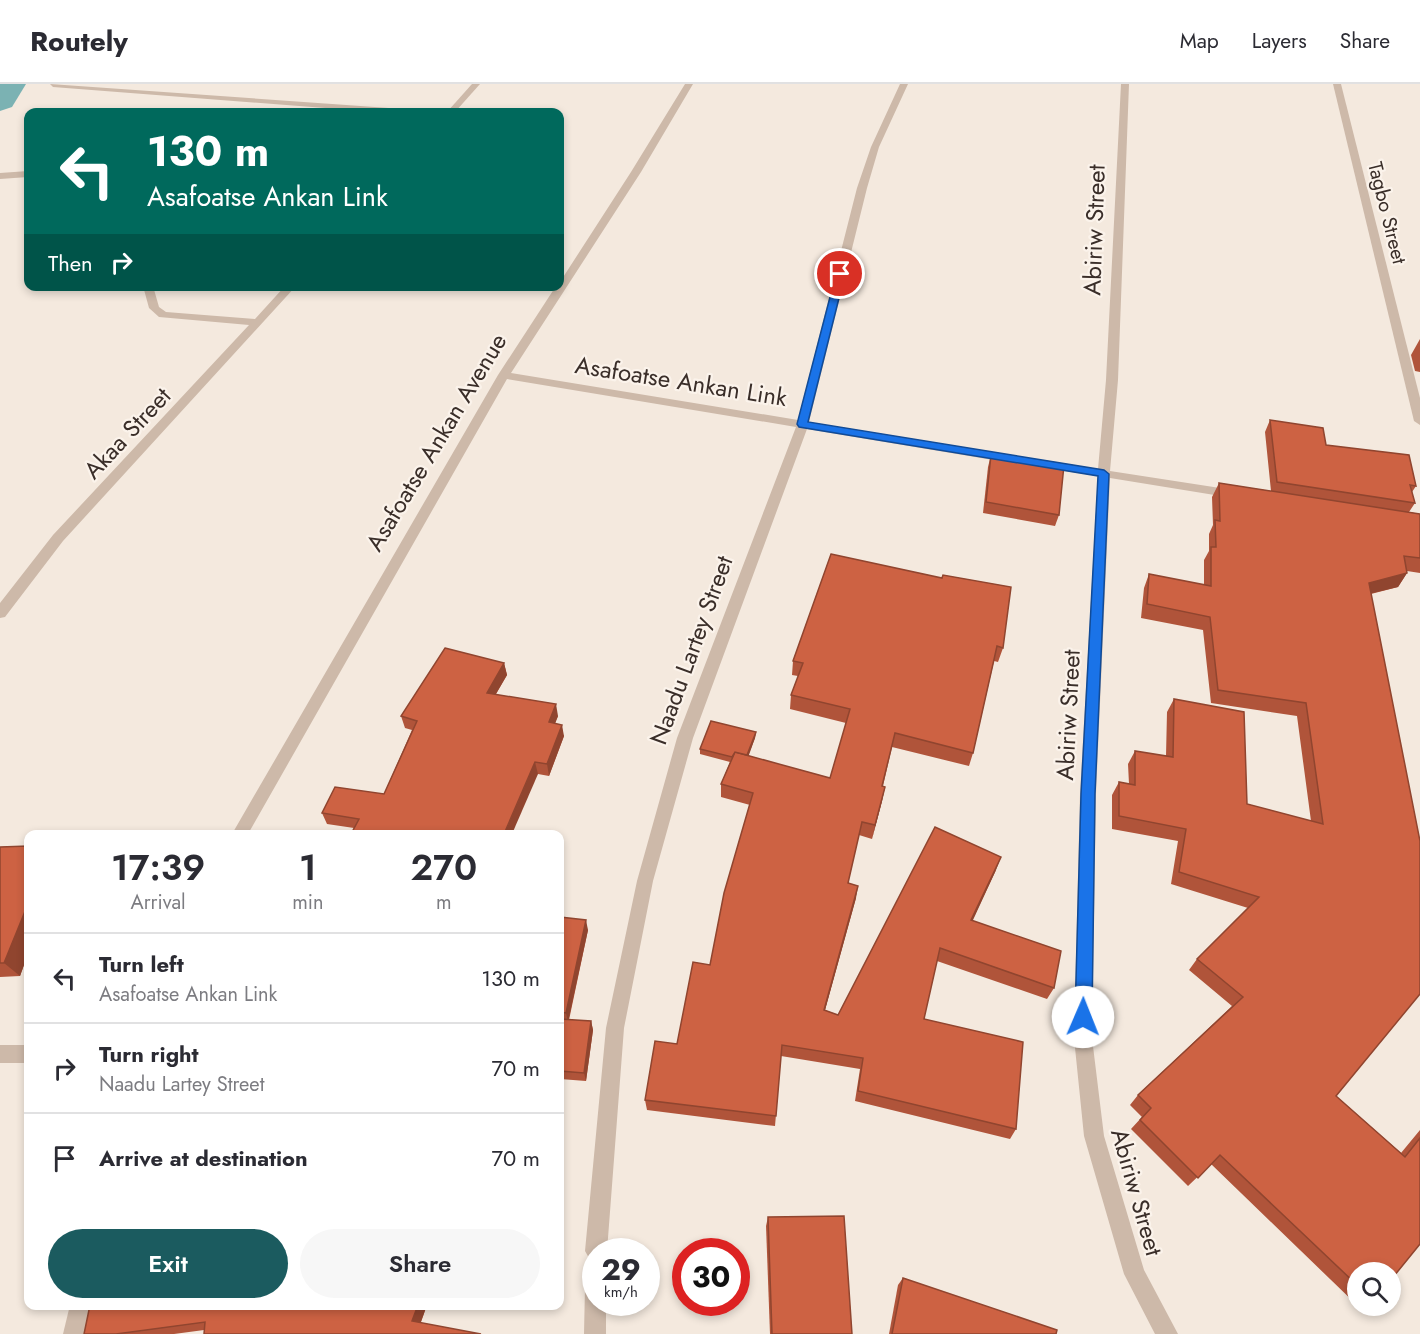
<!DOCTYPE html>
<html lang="en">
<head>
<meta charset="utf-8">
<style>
  :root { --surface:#fff; --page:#f7f7f7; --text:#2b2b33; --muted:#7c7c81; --line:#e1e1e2; --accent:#1b5b5f }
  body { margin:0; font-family:Jost,sans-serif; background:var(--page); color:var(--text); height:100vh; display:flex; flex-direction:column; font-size:22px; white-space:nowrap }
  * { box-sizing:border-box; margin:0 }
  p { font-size:20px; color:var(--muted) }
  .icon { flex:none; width:33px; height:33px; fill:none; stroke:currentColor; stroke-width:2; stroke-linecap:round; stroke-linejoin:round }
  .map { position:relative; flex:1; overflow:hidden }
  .details { position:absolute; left:24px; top:746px; width:540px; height:480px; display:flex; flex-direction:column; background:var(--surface); border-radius:12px; box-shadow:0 3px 9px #0003 }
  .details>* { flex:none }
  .top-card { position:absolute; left:24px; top:24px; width:540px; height:183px; border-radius:12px; box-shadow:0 3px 9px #0003; background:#00695c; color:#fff; overflow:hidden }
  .tools { position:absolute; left:1347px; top:1178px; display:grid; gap:12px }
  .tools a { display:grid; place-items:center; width:54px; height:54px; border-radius:50%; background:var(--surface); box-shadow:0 3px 9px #0003; font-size:30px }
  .speed { position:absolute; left:582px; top:1154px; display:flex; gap:12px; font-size:30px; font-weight:700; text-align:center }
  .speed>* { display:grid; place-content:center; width:78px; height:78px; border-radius:50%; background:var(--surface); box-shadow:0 3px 9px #0003; line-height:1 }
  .speed small { font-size:15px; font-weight:400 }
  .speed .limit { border:9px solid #d22; background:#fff; color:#111 }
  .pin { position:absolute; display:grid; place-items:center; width:51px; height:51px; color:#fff; margin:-26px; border:3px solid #fff; border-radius:50%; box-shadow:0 2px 6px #0007 }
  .me { position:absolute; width:66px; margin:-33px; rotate:1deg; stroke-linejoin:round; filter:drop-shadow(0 0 4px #0008) }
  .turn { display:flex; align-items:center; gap:21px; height:126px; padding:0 24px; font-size:27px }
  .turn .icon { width:78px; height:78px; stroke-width:2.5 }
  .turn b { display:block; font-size:42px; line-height:51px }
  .then { display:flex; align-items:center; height:57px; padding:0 24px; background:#0003; gap:12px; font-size:22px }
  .eta { display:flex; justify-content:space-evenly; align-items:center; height:102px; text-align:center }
  .eta b { font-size:36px; font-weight:600; line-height:42px }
  .primary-button { display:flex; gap:12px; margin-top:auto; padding:12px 24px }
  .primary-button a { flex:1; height:69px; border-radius:36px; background:var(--accent); color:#fff; font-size:24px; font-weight:600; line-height:69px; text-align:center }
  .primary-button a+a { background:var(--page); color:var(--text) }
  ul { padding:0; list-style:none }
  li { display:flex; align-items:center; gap:18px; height:90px; padding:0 24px; border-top:2px solid var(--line) }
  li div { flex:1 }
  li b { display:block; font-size:22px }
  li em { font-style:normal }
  header { display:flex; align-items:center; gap:36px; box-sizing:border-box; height:84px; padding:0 30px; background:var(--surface); border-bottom:2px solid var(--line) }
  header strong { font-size:28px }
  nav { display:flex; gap:33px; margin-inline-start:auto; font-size:21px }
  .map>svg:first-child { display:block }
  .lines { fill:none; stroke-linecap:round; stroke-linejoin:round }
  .river { fill:#7bb2b3; fill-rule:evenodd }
  .street { fill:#cdb9a9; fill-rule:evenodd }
  .wall { fill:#b0543a }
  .shaded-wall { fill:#90452f }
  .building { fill:#cd6243; stroke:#90452f; stroke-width:1.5 }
  .route { fill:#1a73e8; stroke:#114b97; stroke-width:1.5 }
  .labels { text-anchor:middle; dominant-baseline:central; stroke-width:4.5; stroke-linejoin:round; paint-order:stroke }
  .far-street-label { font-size:20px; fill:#3a2e29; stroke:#fbf3eb }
  .street-label { font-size:24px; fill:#3a2e29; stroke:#fbf3eb }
</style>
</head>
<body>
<header>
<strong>Routely</strong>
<nav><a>Map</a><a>Layers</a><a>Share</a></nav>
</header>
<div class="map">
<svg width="1420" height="1250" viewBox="0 0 1420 1250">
  <rect width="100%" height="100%" fill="#f4e9de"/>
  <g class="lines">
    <polygon class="river" points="0,0 26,0 12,23 0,27"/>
    <g class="street">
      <polygon points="50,0 403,25 407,28 377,28 53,3"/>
      <polygon points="472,0 480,0 455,28 447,28"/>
      <polygon points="685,0 693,0 641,88 511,289 798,336 857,104 871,63 900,0 908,0 879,63 867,104 809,338 1011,371 1017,375 1011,379 807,345 693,654 653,797 624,944 607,1167 596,1167 596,1177 589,1174 585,1167 606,944 637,797 677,654 796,343 507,295 248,750 232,750 498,291 556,202 560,202 560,198 631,88"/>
      <polygon points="1121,0 1129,0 1118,296 1110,387 1233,406 1239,410 1233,414 1110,394 1096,710 1092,954 1104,1052 1144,1186 1178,1250 1155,1250 1124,1190 1084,1052 1074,954 1080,710 1098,392 1044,384 1038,380 1044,376 1098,385 1106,296"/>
      <polygon points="1333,0 1341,0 1420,314 1420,341 1414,337"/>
      <polygon points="28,87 28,93 0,95 0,89"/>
      <polygon points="143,202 153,202 159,223 166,228 255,235 285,202 296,202 63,457 5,533 0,534 0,519 53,451 249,241 159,233 149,224"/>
      <rect x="0" y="961" width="28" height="18"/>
      <polygon points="596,1192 596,1218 606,1218 606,1250 584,1250 585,1203 588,1195"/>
      <polygon points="70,1221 92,1221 85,1250 63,1250"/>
    </g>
  </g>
  <g class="wall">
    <polygon points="1420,255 1420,288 1415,287 1411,271"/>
    <polygon points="1270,336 1416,402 1412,408 1415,419 1409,428 1420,430 1420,489 1407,487 1407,489 1398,503 1371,510 1336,1012 1401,1069 1420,1046 1420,1160 1358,1188 1358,1221 1366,1221 1360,1224 1211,1080 1188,1102 1131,1045 1142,1033 1130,1021 1138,1011 1232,922 1189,886 1197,875 1248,824 1171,800 1178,757 1112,745 1112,711 1119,698 1129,700 1128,680 1135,667 1166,672 1167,628 1174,615 1247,720 1311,737 1297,632 1211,619 1203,546 1141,534 1144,504 1149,490 1204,501 1204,476 1209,467 1209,450 1213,441 1212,413 1219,399 1271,407 1265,348"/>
    <polygon points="991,371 1059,431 1055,442 983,429 988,383"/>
    <polygon points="831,470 1003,564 998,578 994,577 973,669 969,682 892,663 883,702 885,703 882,717 872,755 859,751 848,799 856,814 825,926 838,931 996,786 972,837 1054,904 1047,915 937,877 924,935 1016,1045 1010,1055 855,1017 860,985 781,972 775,1042 647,1026 645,1016 677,960 710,881 750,721 721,713 721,700 730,678 700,670 700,665 756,648 755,654 748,672 830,694 846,639 790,625 791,611 798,592 792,591 793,577"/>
    <polygon points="504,579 507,591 496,610 558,632 555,639 564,652 549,692 538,690 354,744 327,740 322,729 384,710 412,646 405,644 401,632"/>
    <polygon points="28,762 28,870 20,892 0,893 0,763"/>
    <polygon points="560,833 588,846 569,936 591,937 593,946 586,997 560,995"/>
    <polygon points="768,1133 852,1250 770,1250 766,1142"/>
    <polygon points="903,1194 1056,1250 889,1250 898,1201"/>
    <polygon points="90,1221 427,1221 421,1238 204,1246 174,1250 84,1250"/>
  </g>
  <g class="shaded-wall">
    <polygon points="1407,489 1398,503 1360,512 1369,499"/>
    <polygon points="504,579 507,591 490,620 487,609"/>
    <polygon points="556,620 558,632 551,650 549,638"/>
    <polygon points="562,641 564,652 549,692 547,680"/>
    <polygon points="756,648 755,654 745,682 745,676"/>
    <polygon points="535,678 538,690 512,750 504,750"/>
    <polygon points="885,703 882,717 872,755 875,741"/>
    <polygon points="1001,773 996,786 967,849 971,836"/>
    <polygon points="858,802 856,814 822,937 824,926"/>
    <polygon points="28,820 28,870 20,892 4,879"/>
    <polygon points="586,836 588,846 568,938 566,929"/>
    <polygon points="591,937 593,946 586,997 584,989"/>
    <polygon points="418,1221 427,1221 419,1243 412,1237"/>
  </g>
  <g class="building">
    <polygon points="1270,336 1323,344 1326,361 1409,371 1416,402 1410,401 1415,419 1277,398"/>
    <polygon points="991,371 1064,381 1059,431 986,418"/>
    <polygon points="1219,399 1420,430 1420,474 1404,472 1407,489 1369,499 1420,757 1420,910 1336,1012 1405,1073 1420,1054 1420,1160 1390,1197 1390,1188 1358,1188 1358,1202 1220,1071 1198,1094 1140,1036 1151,1024 1138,1011 1243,913 1197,875 1259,813 1179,788 1186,745 1119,732 1119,698 1135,701 1135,667 1173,673 1174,615 1244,628 1247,720 1323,740 1306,619 1218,606 1210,533 1147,520 1149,490 1211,502 1211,463 1216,463 1215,436 1220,437"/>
    <polygon points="831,470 942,494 943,491 1011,503 1003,564 997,562 973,669 895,649 882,702 885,703 875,741 862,738 848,799 858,802 824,926 838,931 935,743 1001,773 971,836 1061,867 1054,904 940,864 924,935 1023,958 1016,1045 858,1007 863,974 782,961 776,1032 645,1016 655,957 677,960 693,878 710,881 724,809 753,709 721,700 735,668 830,694 850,625 791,611 803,579 793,577"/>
    <polygon points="445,564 504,579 487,609 556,620 549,638 562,641 547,680 535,678 504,750 351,750 359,735 322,729 335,703 384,710 417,637 401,632"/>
    <polygon points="711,637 756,648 747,671 735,668 732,673 700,665"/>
    <polygon points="28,762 28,820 4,879 0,879 0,763"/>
    <polygon points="560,833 586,836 566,929 560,928"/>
    <polygon points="560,935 591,937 584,989 560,987"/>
    <polygon points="844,1132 852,1250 772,1250 768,1133"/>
    <polygon points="903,1194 1057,1246 1056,1250 892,1250"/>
    <polygon points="90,1221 418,1221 412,1237 481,1250 204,1250 205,1238 116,1250 84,1250"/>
  </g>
  <polygon class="route" points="840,187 845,190 808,338 1104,386 1109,390 1095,710 1092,933 1089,939 1083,941 1078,939 1075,933 1081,710 1098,392 799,343 797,340 836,190"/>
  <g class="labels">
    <g class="far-street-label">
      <text transform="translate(1387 129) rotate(76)">Tagbo Street</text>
    </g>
    <g class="street-label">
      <text transform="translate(1094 146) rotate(-88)">Abiriw Street</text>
      <text transform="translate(681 297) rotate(9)">Asafoatse Ankan Link</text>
      <text transform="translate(127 349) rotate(-47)">Akaa Street</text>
      <text transform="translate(436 358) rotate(-59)">Asafoatse Ankan Avenue</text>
      <text transform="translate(691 566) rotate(-70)">Naadu Lartey Street</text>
      <text transform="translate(1068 631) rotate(-87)">Abiriw Street</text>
      <text transform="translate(1137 1108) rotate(74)">Abiriw Street</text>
    </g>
  </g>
</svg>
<div class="tools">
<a><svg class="icon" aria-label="search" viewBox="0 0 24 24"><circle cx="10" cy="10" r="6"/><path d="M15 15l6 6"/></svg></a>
</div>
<div class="speed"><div>29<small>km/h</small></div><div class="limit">30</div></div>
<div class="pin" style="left:840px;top:190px;background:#d93025"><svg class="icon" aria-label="arrive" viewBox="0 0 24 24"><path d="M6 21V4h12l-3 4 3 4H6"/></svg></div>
<svg class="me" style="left:1083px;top:933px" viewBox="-20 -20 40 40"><circle r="19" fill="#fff"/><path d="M0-13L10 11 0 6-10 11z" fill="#1a73e8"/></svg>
<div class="top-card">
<div class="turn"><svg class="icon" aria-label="left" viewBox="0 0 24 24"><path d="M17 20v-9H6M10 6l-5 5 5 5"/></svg><div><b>130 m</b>Asafoatse Ankan Link</div></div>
<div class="then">Then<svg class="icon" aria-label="right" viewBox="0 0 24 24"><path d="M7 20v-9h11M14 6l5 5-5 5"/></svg></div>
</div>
<section class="details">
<div class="eta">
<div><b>17:39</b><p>Arrival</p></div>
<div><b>1</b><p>min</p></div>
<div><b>270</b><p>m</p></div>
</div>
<ul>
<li><svg class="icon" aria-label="left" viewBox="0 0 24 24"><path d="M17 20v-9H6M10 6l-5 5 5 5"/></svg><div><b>Turn left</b><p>Asafoatse Ankan Link</p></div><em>130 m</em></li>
<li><svg class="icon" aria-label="right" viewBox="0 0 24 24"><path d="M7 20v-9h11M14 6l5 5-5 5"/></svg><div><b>Turn right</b><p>Naadu Lartey Street</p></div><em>70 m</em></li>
<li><svg class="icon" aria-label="arrive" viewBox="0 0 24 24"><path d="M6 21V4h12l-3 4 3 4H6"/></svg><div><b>Arrive at destination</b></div><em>70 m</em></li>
</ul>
<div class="primary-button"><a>Exit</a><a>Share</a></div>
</section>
</div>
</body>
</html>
